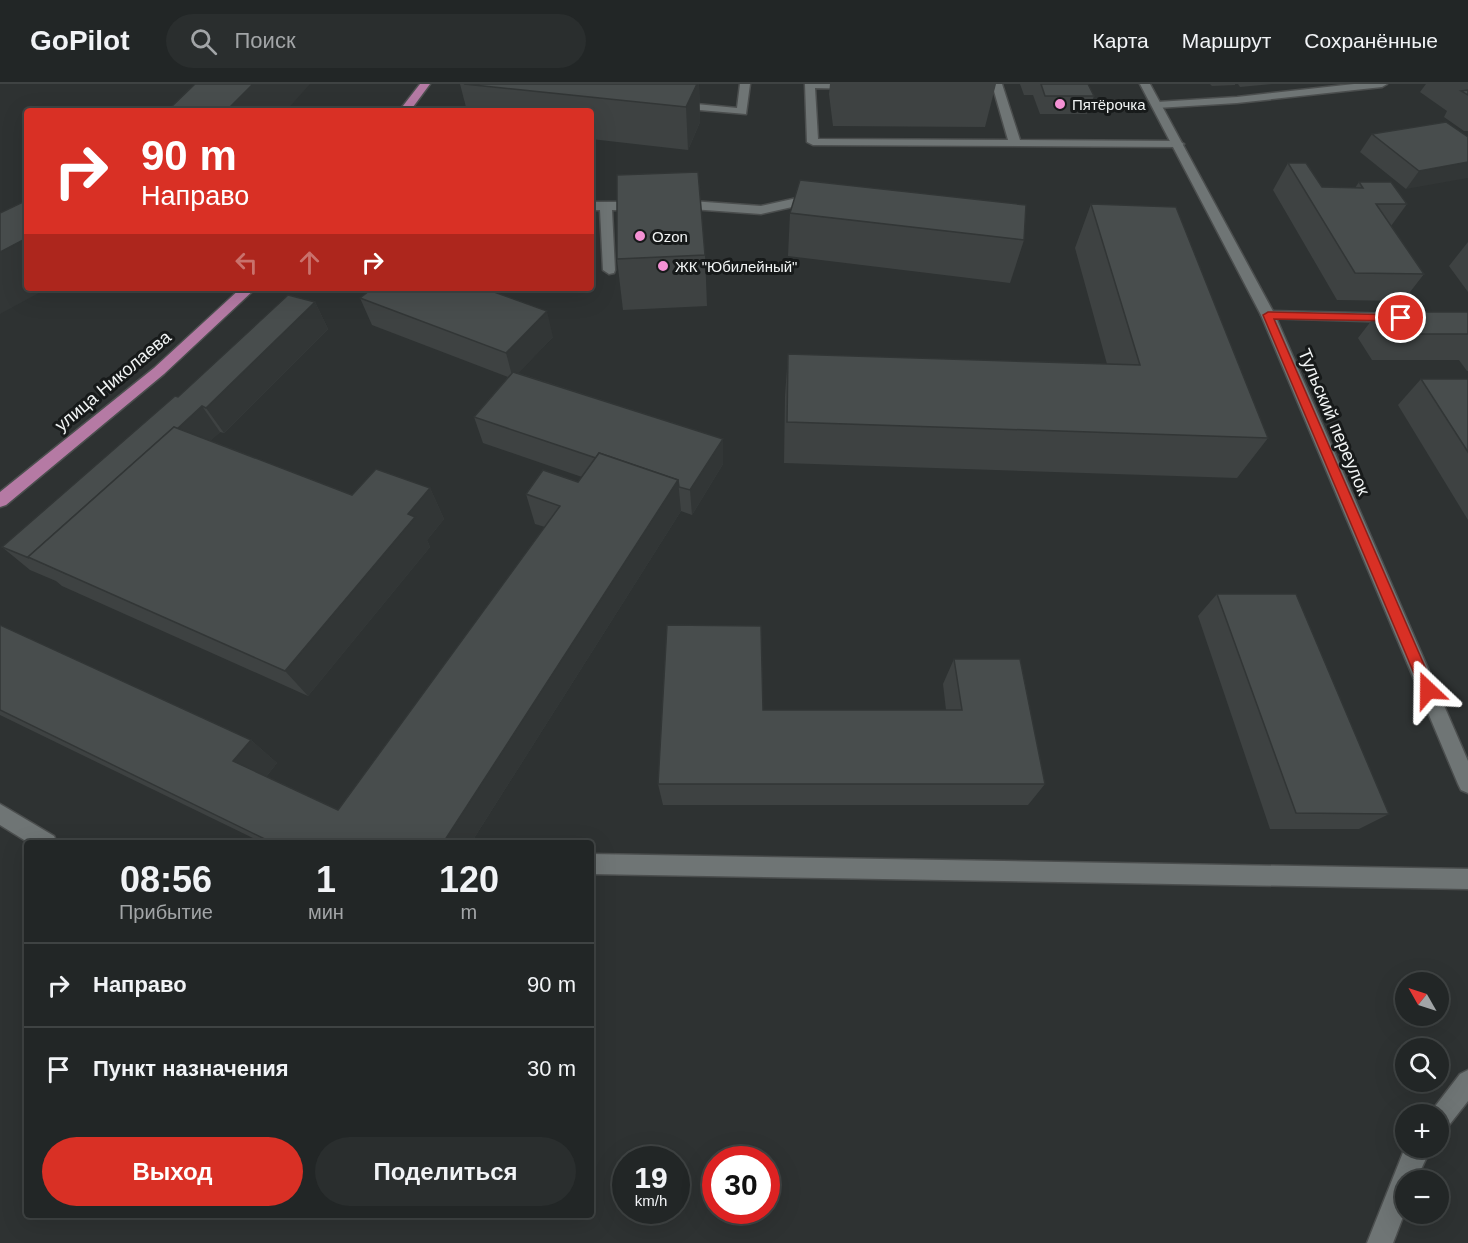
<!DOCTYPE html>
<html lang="ru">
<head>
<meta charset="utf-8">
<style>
  :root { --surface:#222626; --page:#2a2e2e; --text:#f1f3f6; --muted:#a2a5a7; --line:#3f4343; --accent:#d93025 }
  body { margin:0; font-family:Helvetica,sans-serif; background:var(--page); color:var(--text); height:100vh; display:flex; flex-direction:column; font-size:22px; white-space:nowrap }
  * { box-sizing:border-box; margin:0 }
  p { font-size:20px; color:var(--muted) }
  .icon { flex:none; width:33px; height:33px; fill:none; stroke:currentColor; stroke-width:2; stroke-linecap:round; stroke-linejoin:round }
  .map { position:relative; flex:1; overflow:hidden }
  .sheet { position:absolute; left:24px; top:756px; width:570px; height:378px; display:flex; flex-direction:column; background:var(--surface); border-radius:6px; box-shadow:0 6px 24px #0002,0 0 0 2px var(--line) }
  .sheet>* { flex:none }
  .banner { position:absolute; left:24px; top:24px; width:570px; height:183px; border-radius:6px; box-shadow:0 6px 24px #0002,0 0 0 2px var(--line); background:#d93025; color:#fff; overflow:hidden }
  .needle { width:39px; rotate:309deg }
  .fabs { position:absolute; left:1395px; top:888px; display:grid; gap:12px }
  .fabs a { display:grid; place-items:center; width:54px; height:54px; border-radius:50%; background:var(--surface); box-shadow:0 6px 24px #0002,0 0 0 2px var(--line); font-size:30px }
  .speed { position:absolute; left:612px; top:1062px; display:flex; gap:12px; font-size:30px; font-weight:700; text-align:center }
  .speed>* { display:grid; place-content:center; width:78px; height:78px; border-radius:50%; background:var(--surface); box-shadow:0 6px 24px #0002,0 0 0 2px var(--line); line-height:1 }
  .speed small { font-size:15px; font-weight:400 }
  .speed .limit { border:9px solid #d22; background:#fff; color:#111 }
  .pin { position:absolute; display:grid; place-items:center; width:51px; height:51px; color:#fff; margin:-26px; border:3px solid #fff; border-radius:50%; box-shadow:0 2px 6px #0007 }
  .me { position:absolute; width:66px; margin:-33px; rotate:337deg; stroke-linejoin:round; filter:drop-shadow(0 0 4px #0008) }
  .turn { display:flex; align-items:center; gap:21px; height:126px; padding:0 18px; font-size:27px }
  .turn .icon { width:78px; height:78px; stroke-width:2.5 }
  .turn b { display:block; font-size:42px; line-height:51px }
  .lanes { display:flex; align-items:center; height:57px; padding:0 18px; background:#0003; justify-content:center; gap:30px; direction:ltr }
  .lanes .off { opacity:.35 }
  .eta { display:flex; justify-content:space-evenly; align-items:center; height:102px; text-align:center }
  .eta b { font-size:36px; font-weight:700; line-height:42px }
  .action { display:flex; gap:12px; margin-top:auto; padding:12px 18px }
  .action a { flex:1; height:69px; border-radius:36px; background:var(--accent); color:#fff; font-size:24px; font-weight:700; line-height:69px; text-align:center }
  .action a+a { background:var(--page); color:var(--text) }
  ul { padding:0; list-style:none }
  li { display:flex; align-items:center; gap:18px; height:84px; padding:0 18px; border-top:2px solid var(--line) }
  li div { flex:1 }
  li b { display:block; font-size:22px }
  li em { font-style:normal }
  header { display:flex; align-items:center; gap:36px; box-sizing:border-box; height:84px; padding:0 30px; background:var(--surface); border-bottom:2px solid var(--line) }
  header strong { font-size:28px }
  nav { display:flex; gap:33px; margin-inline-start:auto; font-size:21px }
  .search { width:420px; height:54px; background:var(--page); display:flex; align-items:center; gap:15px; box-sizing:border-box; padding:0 21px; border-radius:33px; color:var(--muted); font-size:22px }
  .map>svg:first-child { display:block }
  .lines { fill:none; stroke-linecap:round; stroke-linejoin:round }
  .service-casing { stroke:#4b4e4e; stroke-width:3 }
  .minor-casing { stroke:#4b4e4e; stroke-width:3 }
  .primary-casing { stroke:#4b4e4e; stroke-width:3 }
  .service { fill:#6f7575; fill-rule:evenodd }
  .minor { fill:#6f7575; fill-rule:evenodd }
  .primary { fill:#b57aa4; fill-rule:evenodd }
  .wall { fill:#3e4242 }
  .shaded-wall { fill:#323636 }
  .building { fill:#484d4d; stroke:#323636; stroke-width:1.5 }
  .route { fill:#d93025; stroke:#8d1f18; stroke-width:1.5 }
  .poi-dot { fill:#f491d4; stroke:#171a1a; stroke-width:2 }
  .labels { text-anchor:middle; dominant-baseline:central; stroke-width:6; stroke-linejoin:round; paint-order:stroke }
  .far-poi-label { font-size:15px; fill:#f1f4f4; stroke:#171a1a; text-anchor:start }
  .street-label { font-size:18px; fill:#f1f4f4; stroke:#171a1a }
</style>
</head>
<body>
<header>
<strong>GoPilot</strong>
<div class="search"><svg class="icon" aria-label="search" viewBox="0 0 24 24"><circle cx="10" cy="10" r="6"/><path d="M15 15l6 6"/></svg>Поиск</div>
<nav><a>Карта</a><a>Маршрут</a><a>Сохранённые</a></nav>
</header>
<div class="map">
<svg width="1468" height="1159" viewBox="0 0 1468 1159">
  <rect width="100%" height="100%" fill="#2e3232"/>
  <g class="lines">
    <defs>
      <g id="service">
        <polygon points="740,0 750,0 746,30 676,24 671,21 676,18 737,24"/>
        <polygon points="805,0 868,0 867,4 863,5 815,4 818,55 1008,56 992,0 1002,0 1020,56 1178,57 1184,60 1178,63 813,61 807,58"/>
        <polygon points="1354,0 1387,0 1382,3 1237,19 1157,24 1152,21 1157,18 1237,13"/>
        <polygon points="815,110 819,111 819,117 761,130 677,124 671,120 677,116 761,122"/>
        <polygon points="591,118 640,118 646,122 640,126 612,126 615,186 614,189 609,190 603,186 600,126 591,126"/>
        <polygon points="1268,227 1398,230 1405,234 1398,238 1263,234 1261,231 1263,228"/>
        <polygon points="0,720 54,752 57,759 29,759 0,741"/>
        <polygon points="591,770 1468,785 1468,805 591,790"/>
        <polygon points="1468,986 1468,1017 1446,1045 1438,1049 1438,1030 1429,1030 1430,1029 1460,990"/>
        <polygon points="1406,1061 1406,1064 1431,1064 1416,1096 1406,1096 1406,1125 1393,1159 1367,1159"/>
      </g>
      <polygon id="minor" points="1140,0 1150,0 1275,231 1468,677 1468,709 1461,706 1458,700 1261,231"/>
      <g id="primary">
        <polygon points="420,0 430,0 410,27 399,27"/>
        <polygon points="241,204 256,204 164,290 6,421 0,423 0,408 154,284"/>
      </g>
    </defs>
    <use href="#service" class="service-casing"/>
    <use href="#minor" class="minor-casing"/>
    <use href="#primary" class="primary-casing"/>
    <use href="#service" class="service"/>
    <use href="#minor" class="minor"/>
    <use href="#primary" class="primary"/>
  </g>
  <g class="wall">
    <polygon points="460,0 699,0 700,38 688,66 591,55 591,27 467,27"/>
    <polygon points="830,0 996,0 985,43 833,42 829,10"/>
    <polygon points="1020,0 1088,0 1094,12 1087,30 1040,30 1033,11 1024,11"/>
    <polygon points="1210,0 1235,0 1235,1 1212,2"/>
    <polygon points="1238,0 1272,0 1240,3"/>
    <polygon points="1426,0 1468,0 1468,47 1464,47 1444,33 1447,27 1420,8"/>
    <polygon points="1372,50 1468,53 1406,105 1360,68"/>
    <polygon points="1288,79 1322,103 1355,104 1359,98 1407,120 1391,142 1424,190 1403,217 1337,216 1273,106"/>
    <polygon points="1091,120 1268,354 1237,394 784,379 785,312 788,270 1107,280 1075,164"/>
    <polygon points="790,129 1024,156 1010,199 788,172"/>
    <polygon points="1468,158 1468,208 1449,182"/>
    <polygon points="705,171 707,222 623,226 617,175"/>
    <polygon points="360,214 553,253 518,289 723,355 723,380 692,431 681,427 471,759 263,759 0,631 0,541 251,656 277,679 266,693 338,726 545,443 535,440 526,410 578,398 582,393 483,359 474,333 508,293 372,241"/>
    <polygon points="315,218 328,245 224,349 220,348 210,357 352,411 430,404 444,435 427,456 430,463 308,612 62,502 56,497 30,486 2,463 178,313"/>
    <polygon points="1378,228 1468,228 1468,287 1467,287 1459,276 1372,276 1358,254"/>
    <polygon points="1421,295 1468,295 1468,436 1398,321"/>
    <polygon points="1217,510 1389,730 1359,745 1270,745 1198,532"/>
    <polygon points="954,575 1045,700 1028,721 663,721 658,700 763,626 946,626 943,600"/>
  </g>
  <g class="shaded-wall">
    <polygon points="253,0 310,0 286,27 226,27"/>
    <polygon points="697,0 699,0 700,38 688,66 686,23"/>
    <polygon points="1468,78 1468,94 1406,105 1419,87"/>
    <polygon points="591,134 594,152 591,157"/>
    <polygon points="27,154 27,204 48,204 0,230 0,168"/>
    <polygon points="315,218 328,245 224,349 206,324"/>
    <polygon points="547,227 553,253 513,295 506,269"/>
    <polygon points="202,322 220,348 67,491 32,475"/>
    <polygon points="723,355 723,380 692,431 690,406"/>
    <polygon points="678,396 681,427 471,759 443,759"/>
    <polygon points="430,404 444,435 427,456 430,463 308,612 285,587 408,430"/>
    <polygon points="251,656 277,679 261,699 233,677"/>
  </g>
  <g class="building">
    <polygon points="195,0 253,0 226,27 167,27"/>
    <polygon points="464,0 697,0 686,23"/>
    <polygon points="1041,0 1088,0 1094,12 1045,12"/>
    <polygon points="1468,6 1468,11 1461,7"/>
    <polygon points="1446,38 1468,53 1468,78 1419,87 1372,50"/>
    <polygon points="1288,79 1306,79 1322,103 1363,104 1359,98 1391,98 1407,120 1376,120 1424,190 1355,189"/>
    <polygon points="698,88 705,171 617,175 617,91"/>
    <polygon points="800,96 1026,121 1024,156 790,129"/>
    <polygon points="27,116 27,154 0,168 0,129"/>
    <polygon points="1091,120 1176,123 1268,354 787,338 788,270 1140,281"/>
    <polygon points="373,204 483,204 547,227 506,269 360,214"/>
    <polygon points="288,211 315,218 206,324 202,322 177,345 174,343 28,473 29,474 2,463 175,312 178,313"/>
    <polygon points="1378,228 1468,228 1468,250 1393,250"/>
    <polygon points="513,288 723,355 690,406 679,403 678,396 599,369 596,374 474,333"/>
    <polygon points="1421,295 1468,295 1468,368"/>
    <polygon points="174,343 352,411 376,385 430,404 408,430 415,433 285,587 28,473"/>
    <polygon points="599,369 678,396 443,759 273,759 0,626 0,541 251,656 233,677 338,726 560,422 526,410 543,386 578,398"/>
    <polygon points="1217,510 1296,510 1389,730 1296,729"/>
    <polygon points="667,541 761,542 763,626 962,626 954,575 1020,575 1045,700 658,700"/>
  </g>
  <polygon class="route" points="1268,228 1401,231 1406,234 1401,237 1274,235 1435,606 1433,610 1423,610 1421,606 1263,231"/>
  <g class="poi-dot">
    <circle cx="1060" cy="20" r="6"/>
    <circle cx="640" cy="152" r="6"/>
    <circle cx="663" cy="182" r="6"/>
  </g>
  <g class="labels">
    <g class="far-poi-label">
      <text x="1072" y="20">Пятёрочка</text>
      <text x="652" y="152">Ozon</text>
      <text x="675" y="182">ЖК "Юбилейный"</text>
    </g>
    <g class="street-label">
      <text transform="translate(113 297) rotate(-40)">улица Николаева</text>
      <text transform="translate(1334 338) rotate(67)">Тульский переулок</text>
    </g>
  </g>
</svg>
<div class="fabs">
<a><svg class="needle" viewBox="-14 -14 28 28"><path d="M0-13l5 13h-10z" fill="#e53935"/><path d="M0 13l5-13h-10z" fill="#a2a5a7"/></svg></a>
<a><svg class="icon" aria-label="search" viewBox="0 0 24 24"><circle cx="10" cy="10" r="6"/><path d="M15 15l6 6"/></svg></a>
<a>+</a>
<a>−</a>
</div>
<div class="speed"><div>19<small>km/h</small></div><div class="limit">30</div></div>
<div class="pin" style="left:1401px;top:234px;background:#d93025"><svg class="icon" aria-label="arrive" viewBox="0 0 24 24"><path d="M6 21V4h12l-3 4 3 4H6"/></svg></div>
<svg class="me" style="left:1428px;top:606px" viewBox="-20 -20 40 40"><path d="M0-17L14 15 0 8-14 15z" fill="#d93025" stroke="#fff" stroke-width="4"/></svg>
<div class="banner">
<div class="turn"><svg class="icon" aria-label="right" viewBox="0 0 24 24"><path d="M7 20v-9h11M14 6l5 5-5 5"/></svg><div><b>90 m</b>Направо</div></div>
<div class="lanes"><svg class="icon off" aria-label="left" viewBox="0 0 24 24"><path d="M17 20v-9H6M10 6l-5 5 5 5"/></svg><svg class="icon off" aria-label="ahead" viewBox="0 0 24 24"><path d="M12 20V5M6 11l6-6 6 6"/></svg><svg class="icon" aria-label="right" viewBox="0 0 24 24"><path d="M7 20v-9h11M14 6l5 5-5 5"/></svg></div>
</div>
<section class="sheet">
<div class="eta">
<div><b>08:56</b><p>Прибытие</p></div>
<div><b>1</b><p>мин</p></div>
<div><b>120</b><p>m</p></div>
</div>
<ul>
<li><svg class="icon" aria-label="right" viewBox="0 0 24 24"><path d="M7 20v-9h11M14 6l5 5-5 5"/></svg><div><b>Направо</b></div><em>90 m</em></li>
<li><svg class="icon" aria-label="arrive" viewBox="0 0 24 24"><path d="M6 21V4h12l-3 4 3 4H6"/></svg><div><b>Пункт назначения</b></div><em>30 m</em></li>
</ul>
<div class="action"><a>Выход</a><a>Поделиться</a></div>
</section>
</div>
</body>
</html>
